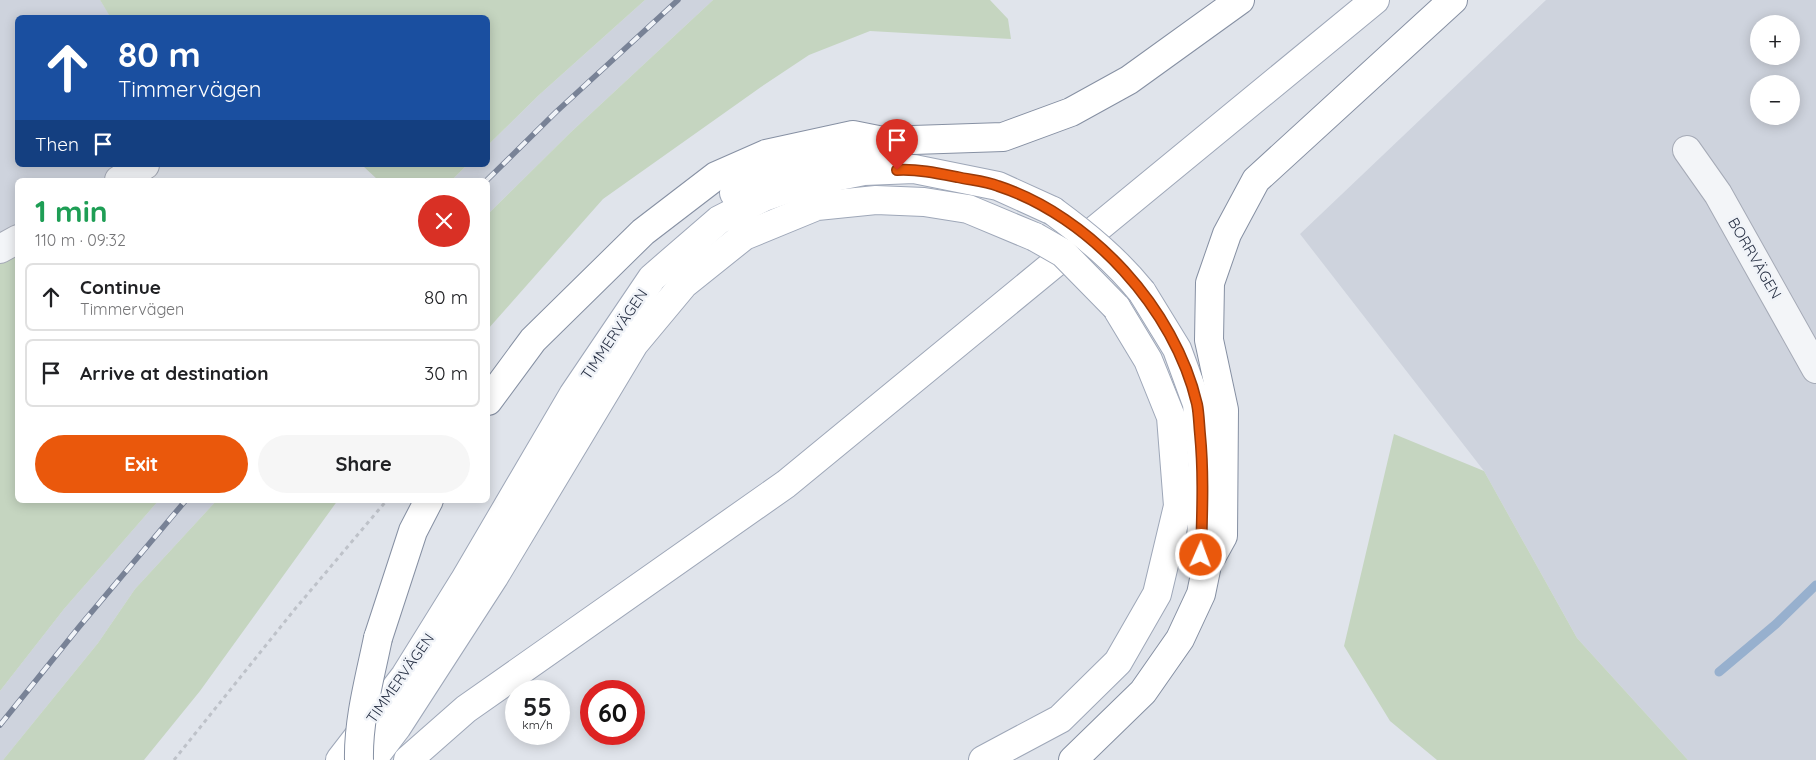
<!DOCTYPE html>
<html lang="en">
<head>
<meta charset="utf-8">
<style>
  :root { --surface:#fff; --page:#f6f6f6; --text:#202124; --muted:#757577; --line:#e0e0e0; --accent:#ea580c }
  body { margin:0; font-family:Quicksand,sans-serif; background:var(--page); color:var(--text); height:100vh; display:flex; flex-direction:column; font-size:19px; white-space:nowrap }
  * { box-sizing:border-box; margin:0 }
  p { font-size:16px; color:var(--muted) }
  .icon { flex:none; width:28px; height:28px; fill:none; stroke:currentColor; stroke-width:2; stroke-linecap:round; stroke-linejoin:round }
  .map { position:relative; flex:1; overflow:hidden }
  .panel { position:absolute; left:15px; top:178px; width:475px; height:325px; display:flex; flex-direction:column; background:var(--surface); border-radius:8px; box-shadow:0 2px 12px #0003 }
  .panel>* { flex:none }
  .top-card { position:absolute; left:15px; top:15px; width:475px; height:152px; border-radius:8px; box-shadow:0 2px 12px #0003; background:#1a4fa0; color:#fff; overflow:hidden }
  .buttons { position:absolute; left:1750px; top:15px; display:grid; gap:10px }
  .buttons a { display:grid; place-items:center; width:50px; height:50px; border-radius:50%; background:var(--surface); box-shadow:0 2px 12px #0003; font-size:25px }
  .speed { position:absolute; left:505px; top:680px; display:flex; gap:10px; font-size:25px; font-weight:700; text-align:center }
  .speed>* { display:grid; place-content:center; width:65px; height:65px; border-radius:50%; background:var(--surface); box-shadow:0 2px 12px #0003; line-height:1 }
  .speed small { font-size:12px; font-weight:400 }
  .speed .limit { border:8px solid #d22; background:#fff; color:#111 }
  .pin { position:absolute; display:grid; place-items:center; width:42px; height:42px; color:#fff; margin:-51px -21px; border-radius:50% 50% 50% 0; rotate:-45deg; box-shadow:0 0 5px #0007 }
  .pin .icon { rotate:45deg }
  .me { position:absolute; width:55px; margin:-28px; rotate:2deg; stroke-linejoin:round; filter:drop-shadow(0 0 4px #0008) }
  .turn { display:flex; align-items:center; gap:18px; height:105px; padding:0 20px; font-size:22px }
  .turn .icon { width:65px; height:65px; stroke-width:2.5 }
  .turn b { display:block; font-size:35px; line-height:42px }
  .then { display:flex; align-items:center; height:48px; padding:0 20px; background:#0003; gap:10px; font-size:19px }
  .round { display:grid; place-items:center; flex:none; width:52px; height:52px; border-radius:26px; background:var(--page) }
  .headline { display:flex; align-items:center; justify-content:space-between; height:85px; padding:0 20px }
  h1 { font-size:30px; font-weight:700; line-height:38px; color:#1e9e55 }
  .button { display:flex; gap:10px; margin-top:auto; padding:10px 20px }
  .button a { flex:1; height:58px; border-radius:30px; background:var(--accent); color:#fff; font-size:20px; font-weight:700; line-height:58px; text-align:center }
  .button a+a { background:var(--page); color:var(--text) }
  ul { padding:0; list-style:none }
  li { display:flex; align-items:center; gap:15px; height:68px; margin:0 10px 8px; padding:0 10px; border:2px solid var(--line); border-radius:8px }
  li div { flex:1 }
  li b { display:block; font-size:19px }
  li em { font-style:normal }
  .map>svg:first-child { display:block }
  .built { fill:#ced3dd; fill-rule:evenodd }
  .green { fill:#c5d5c0 }
  .lines { fill:none; stroke-linecap:round; stroke-linejoin:round }
  .stream { stroke:#97b0ce; stroke-width:9 }
  .minor-casing { stroke:#a5aab6; stroke-width:30 }
  .major-casing { stroke:#9ea7b8; stroke-width:30 }
  .highway-casing { stroke:#8690a3; stroke-width:30 }
  .path { stroke:#bec2c9; stroke-width:3; stroke-dasharray:4 4; stroke-linecap:butt }
  .minor { stroke:#f3f5f8; stroke-width:28 }
  .major { stroke:#fff; stroke-width:28 }
  .highway { stroke:#fff; stroke-width:28 }
  .rail-casing { stroke:#788296; stroke-width:5.5 }
  .rail { stroke:#f0f3f8; stroke-width:4; stroke-dasharray:11; stroke-linecap:butt }
  .major-bridge-casing { stroke:#9ea7b8; stroke-width:30; stroke-linecap:butt }
  .highway-bridge-casing { stroke:#8690a3; stroke-width:30; stroke-linecap:butt }
  .major-bridge { stroke:#fff; stroke-width:28 }
  .highway-bridge { stroke:#fff; stroke-width:28 }
  .route-casing { stroke:#983908; stroke-width:12 }
  .route { stroke:#ea580c; stroke-width:9 }
  .labels { text-anchor:middle; dominant-baseline:central; stroke-width:5; stroke-linejoin:round; paint-order:stroke }
  .street-label { font-size:15px; fill:#273044; stroke:#f0f3f8 }
</style>
</head>
<body>
<div class="map">
<svg width="1816" height="760" viewBox="0 0 1816 760">
  <rect width="100%" height="100%" fill="#e0e4eb"/>
  <g class="built">
    <polygon points="0,0 100,0 111,17 18,18 18,165 125,165 100,180 18,180 17,228 0,238"/>
    <polygon points="645,0 713,0 571,132 488,214 488,180 452,180 467,165 488,165 488,145 539,95"/>
    <path d="M 1546,0 L 1816,0 L 1816,760 L 1688,760 L 1577,638 L 1484,471 L 1300,234 ZM 1759,24 L 1791,24 L 1791,56 L 1759,56 ZM 1759,84 L 1791,84 L 1791,116 L 1759,116 Z"/>
    <polygon points="159,500 217,500 135,589 98,643 3,760 0,760 0,691 64,609"/>
  </g>
  <g class="green">
    <polygon points="100,0 645,0 539,95 488,145 488,18 111,18"/>
    <polygon points="713,0 990,0 1008,19 1011,39 870,31 809,55 761,87 603,199 488,329 488,214 571,132"/>
    <polygon points="362,165 467,165 452,180 378,180"/>
    <polygon points="17,251 18,500 159,500 64,609 0,691 0,261"/>
    <polygon points="1394,434 1484,471 1577,638 1688,760 1437,760 1390,721 1344,646"/>
    <polygon points="217,500 338,500 200,691 144,760 3,760 98,643 135,589"/>
  </g>
  <g class="lines">
    <polyline class="stream" points="1719,672 1776,624 1816,585"/>
    <defs>
      <g id="minor">
        <polyline points="1687,150 1718,194 1816,369"/>
        <polyline points="119,180 145,165"/>
        <polyline points="0,249 18,239"/>
      </g>
      <g id="major">
        <polyline points="734,193 771,173 870,149 883,141"/>
        <polyline points="1142,292 1177,349 1197,404 1203,473 1201,555 1207,565"/>
        <polyline points="340,760 405,676 464,581 573,395 652,278 719,220 764,197 804,183 864,171 914,169 998,186 1053,211"/>
        <polyline points="372,760 397,727 494,577 634,344 684,284 744,236 817,206 876,200 924,202 968,209 1035,237"/>
        <polyline points="408,760 466,709 786,484 1375,0"/>
        <polyline points="983,760 1060,719 1118,662 1157,594 1178,506 1171,417 1148,360 1116,307"/>
      </g>
      <g id="highway">
        <polyline points="488,401 533,340 643,232 716,176 766,154 853,135 883,141 1003,137 1071,112 1129,80 1240,0"/>
        <polyline points="378,638 413,531 429,500"/>
        <polyline points="1073,760 1143,692 1180,639 1201,594 1207,565 1223,536 1224,410 1209,340 1210,283 1227,234 1256,180 1453,0"/>
      </g>
    </defs>
    <use href="#minor" class="minor-casing"/>
    <use href="#major" class="major-casing"/>
    <use href="#highway" class="highway-casing"/>
    <polyline class="path" points="174,760 295,609 387,500"/>
    <use href="#minor" class="minor"/>
    <use href="#major" class="major"/>
    <use href="#highway" class="highway"/>
    <defs>
      <g id="rail">
        <polyline points="487,180 556,112 678,0"/>
        <polyline points="0,725 79,627 186,500"/>
      </g>
    </defs>
    <use href="#rail" class="rail-casing"/>
    <use href="#rail" class="rail"/>
    <defs>
      <g id="major-bridge">
        <path d="M 1053,211 C 1087,236 1116,260 1142,292"/>
        <polyline points="1035,237 1063,253 1116,307"/>
      </g>
      <path id="highway-bridge" d="M 359,760 C 358,720 370,677 378,638"/>
    </defs>
    <use href="#major-bridge" class="major-bridge-casing"/>
    <use href="#highway-bridge" class="highway-bridge-casing"/>
    <use href="#major-bridge" class="major-bridge"/>
    <use href="#highway-bridge" class="highway-bridge"/>
  </g>
  <g class="lines">
    <defs>
      <path id="route" d="M 897,170 C 918,169 937,173 957,177 C 970,180 985,181 998,186 C 1090,216 1175,309 1197,404 C 1199,414 1199,424 1200,434 C 1204,475 1202,515 1201,555"/>
    </defs>
    <use href="#route" class="route-casing"/>
    <use href="#route" class="route"/>
  </g>
  <g class="labels">
    <g class="street-label">
      <text transform="translate(1755 258) rotate(60)">BORRVÄGEN</text>
      <text transform="translate(614 334) rotate(-56)">TIMMERVÄGEN</text>
      <text transform="translate(400 678) rotate(-55)">TIMMERVÄGEN</text>
    </g>
  </g>
</svg>
<div class="buttons">
<a>+</a>
<a>−</a>
</div>
<div class="speed"><div>55<small>km/h</small></div><div class="limit">60</div></div>
<div class="pin" style="left:897px;top:170px;background:#d93025"><svg class="icon" aria-label="arrive" viewBox="0 0 24 24"><path d="M6 21V4h12l-3 4 3 4H6"/></svg></div>
<svg class="me" style="left:1201px;top:555px" viewBox="-20 -20 40 40"><circle r="17" fill="#ea580c" stroke="#fff" stroke-width="3"/><path d="M0-11L8 9 0 5-8 9z" fill="#fff"/></svg>
<div class="top-card">
<div class="turn"><svg class="icon" aria-label="ahead" viewBox="0 0 24 24"><path d="M12 20V5M6 11l6-6 6 6"/></svg><div><b>80 m</b>Timmervägen</div></div>
<div class="then">Then<svg class="icon" aria-label="arrive" viewBox="0 0 24 24"><path d="M6 21V4h12l-3 4 3 4H6"/></svg></div>
</div>
<section class="panel">
<div class="headline"><div><h1>1 min</h1><p>110 m · 09:32</p></div><a class="round" style="background:#d93025;color:#fff"><svg class="icon" aria-label="close" viewBox="0 0 24 24"><path d="M6 6l12 12M18 6L6 18"/></svg></a></div>
<ul>
<li><svg class="icon" aria-label="ahead" viewBox="0 0 24 24"><path d="M12 20V5M6 11l6-6 6 6"/></svg><div><b>Continue</b><p>Timmervägen</p></div><em>80 m</em></li>
<li><svg class="icon" aria-label="arrive" viewBox="0 0 24 24"><path d="M6 21V4h12l-3 4 3 4H6"/></svg><div><b>Arrive at destination</b></div><em>30 m</em></li>
</ul>
<div class="button"><a>Exit</a><a>Share</a></div>
</section>
</div>
</body>
</html>
